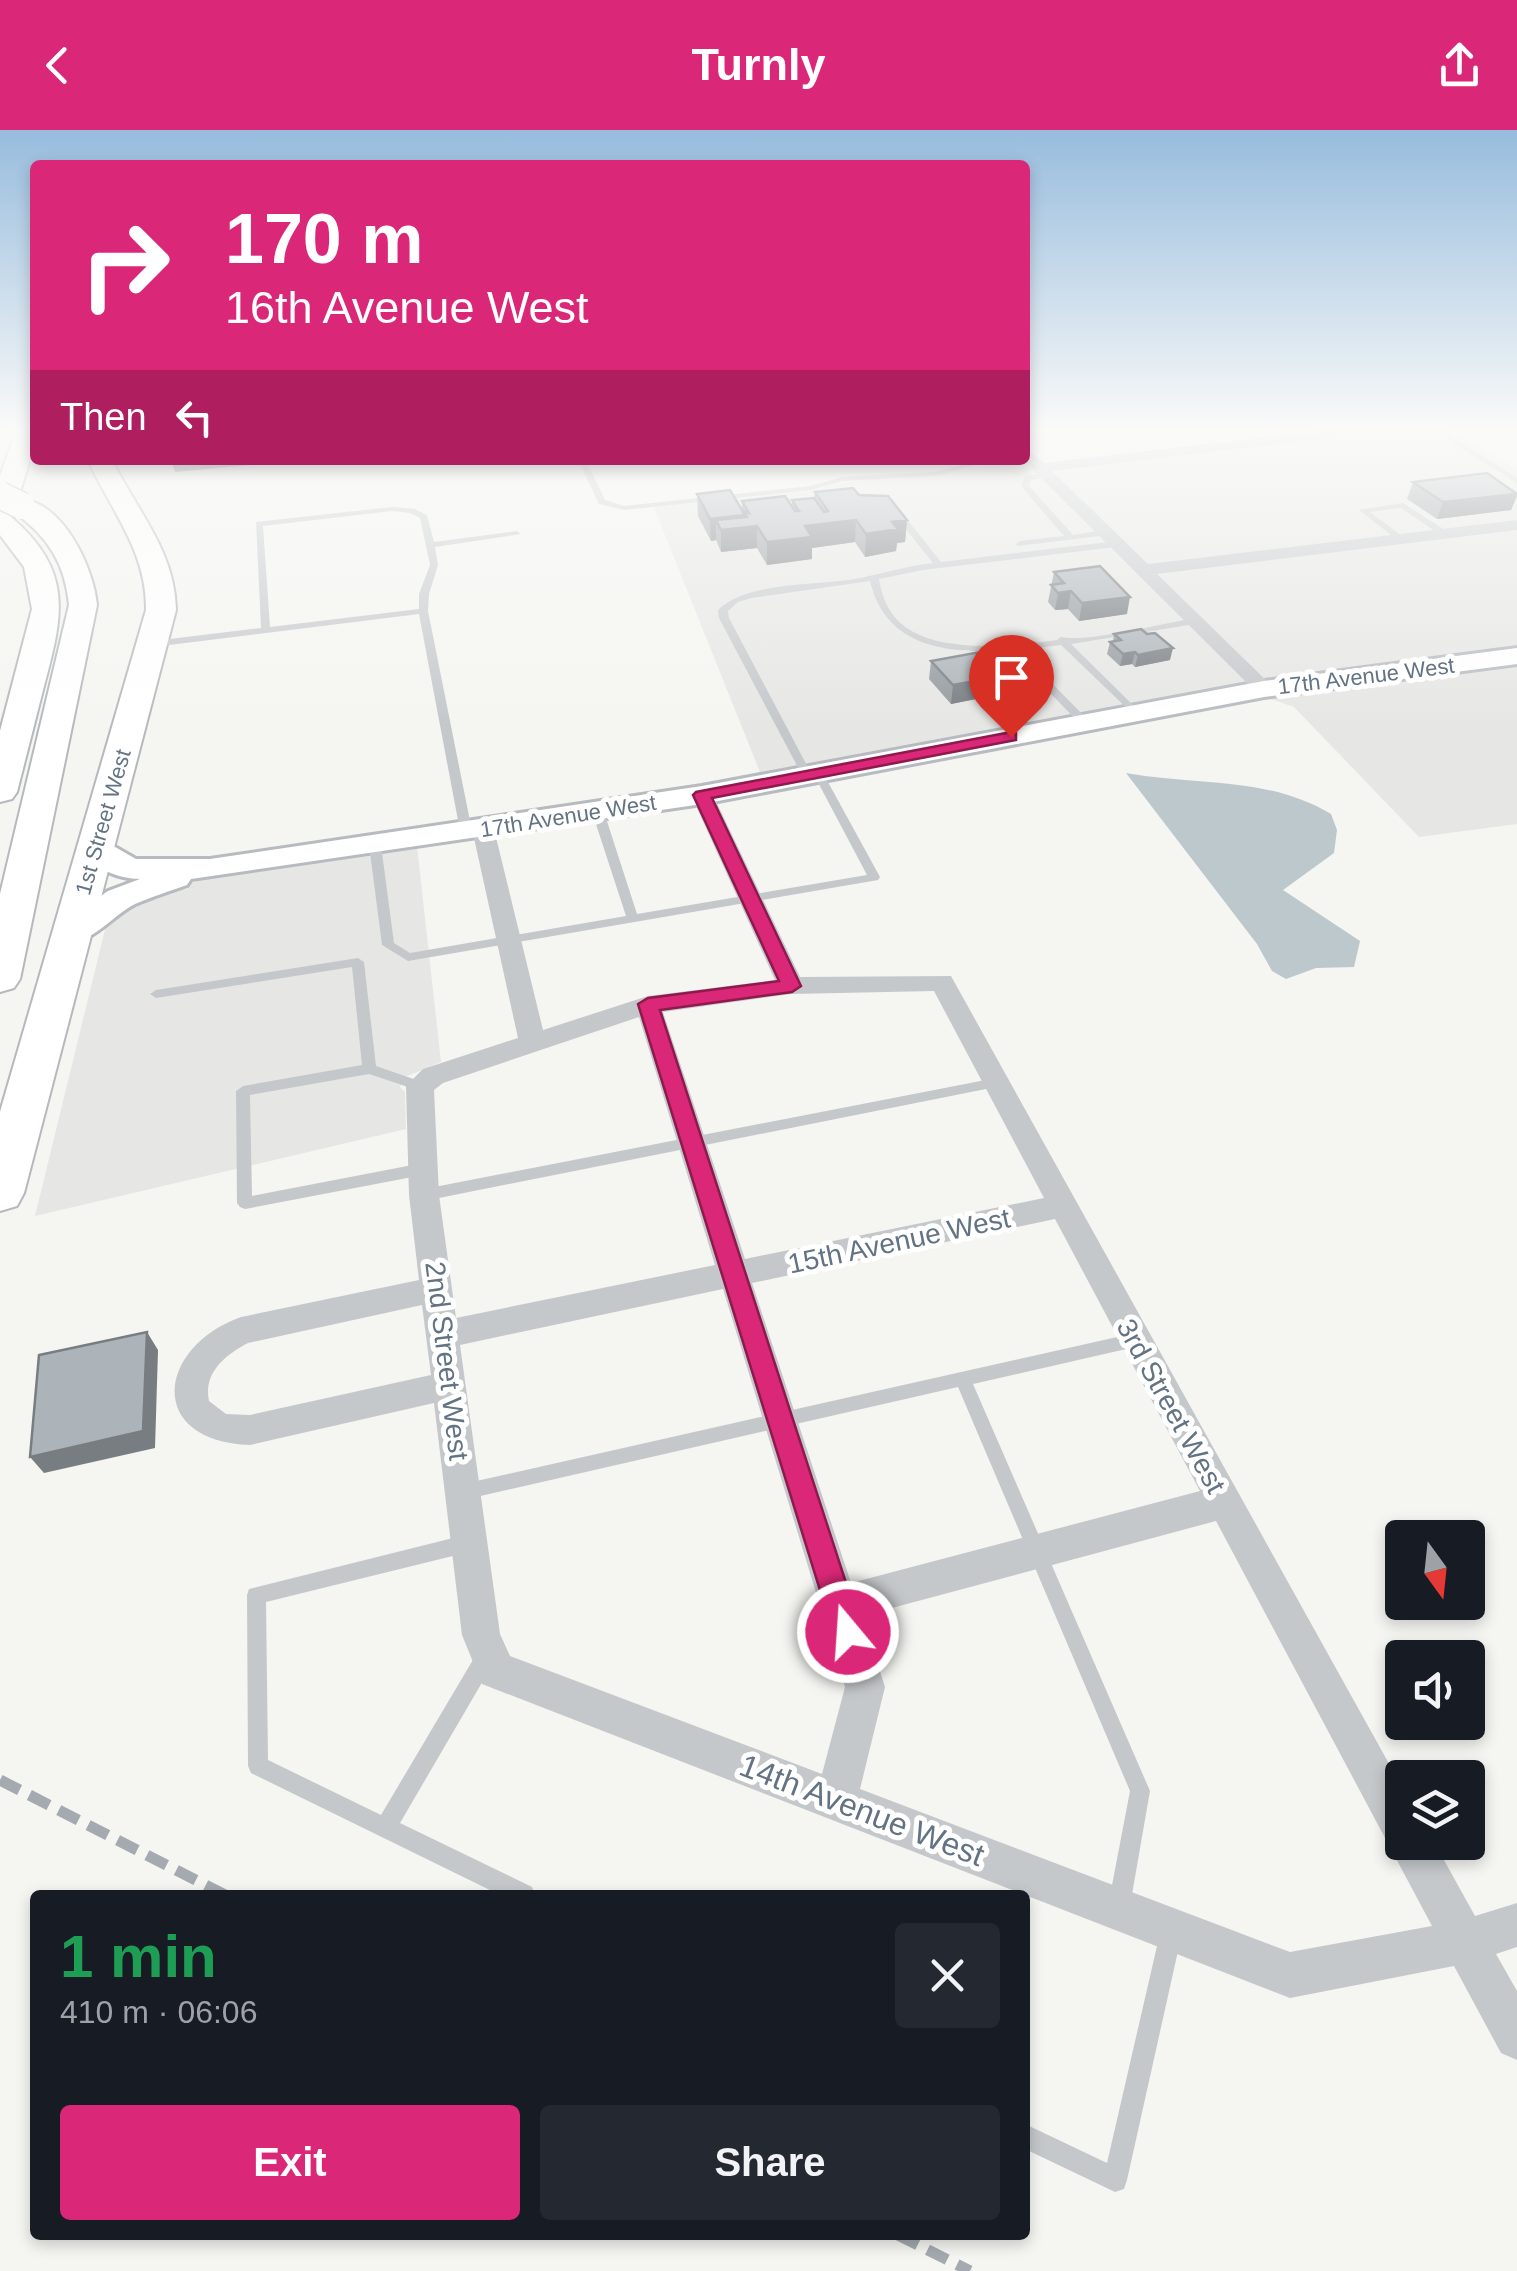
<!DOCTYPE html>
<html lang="en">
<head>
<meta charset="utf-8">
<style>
  :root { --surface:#171b24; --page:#242831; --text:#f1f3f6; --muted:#9ea1a6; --accent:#db2777 }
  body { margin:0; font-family:Arial,sans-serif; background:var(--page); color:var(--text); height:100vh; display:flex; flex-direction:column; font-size:38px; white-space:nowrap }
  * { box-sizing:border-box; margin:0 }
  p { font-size:32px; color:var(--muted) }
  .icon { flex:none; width:55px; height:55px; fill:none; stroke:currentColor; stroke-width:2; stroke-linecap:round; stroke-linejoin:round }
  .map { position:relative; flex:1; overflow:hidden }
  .sheet { position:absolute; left:30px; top:1760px; width:1000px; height:350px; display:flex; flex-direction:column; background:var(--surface); border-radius:10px; box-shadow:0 5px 15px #0003 }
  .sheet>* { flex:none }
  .hud { position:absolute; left:30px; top:30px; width:1000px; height:305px; border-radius:10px; box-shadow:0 5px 15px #0003; background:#db2777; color:#fff; overflow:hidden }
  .needle { width:65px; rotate:165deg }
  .controls { position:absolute; left:1385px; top:1390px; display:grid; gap:20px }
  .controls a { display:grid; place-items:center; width:100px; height:100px; border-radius:10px; background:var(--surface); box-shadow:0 5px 15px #0003; font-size:50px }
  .pin { position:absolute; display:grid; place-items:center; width:85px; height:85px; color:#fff; margin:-102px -42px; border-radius:50% 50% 50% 0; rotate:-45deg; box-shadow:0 0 10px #0007 }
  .pin .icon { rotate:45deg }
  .me { position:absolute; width:110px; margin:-55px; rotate:342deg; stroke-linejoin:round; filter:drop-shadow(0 0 8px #0008) }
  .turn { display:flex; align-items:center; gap:35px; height:210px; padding:0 30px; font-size:45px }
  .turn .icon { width:130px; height:130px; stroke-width:2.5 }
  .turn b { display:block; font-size:70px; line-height:85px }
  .then { display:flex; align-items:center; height:95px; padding:0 30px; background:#0003; gap:20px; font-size:38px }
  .round { display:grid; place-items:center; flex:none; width:105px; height:105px; border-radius:10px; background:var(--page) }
  .summary { display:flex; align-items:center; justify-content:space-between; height:170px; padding:0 30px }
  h1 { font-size:60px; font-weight:700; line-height:75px; color:#1e9e55 }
  .cta { display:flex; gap:20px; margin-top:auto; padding:20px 30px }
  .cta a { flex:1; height:115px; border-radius:10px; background:var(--accent); color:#fff; font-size:40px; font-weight:700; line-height:115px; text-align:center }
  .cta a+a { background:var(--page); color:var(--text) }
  header { display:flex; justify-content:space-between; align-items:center; height:130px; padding:0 30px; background:var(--accent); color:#fff; font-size:45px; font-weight:700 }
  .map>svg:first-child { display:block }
  .built { fill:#e6e7e5 }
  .water { fill:#bdc8cd }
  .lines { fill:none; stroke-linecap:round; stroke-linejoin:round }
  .secondary-casing { stroke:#b7bbc0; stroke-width:6 }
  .primary-casing { stroke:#b5b9bd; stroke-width:4 }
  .lane { fill:#c5c8cb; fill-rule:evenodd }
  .street { fill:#c5c8cb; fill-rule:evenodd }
  .secondary { fill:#fff; fill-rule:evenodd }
  .primary { fill:#fff; fill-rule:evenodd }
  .rail { stroke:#a4aab0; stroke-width:11; stroke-dasharray:22 11; stroke-linecap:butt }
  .primary-bridge-casing { stroke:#b5b9bd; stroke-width:29; stroke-linecap:butt }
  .primary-bridge { stroke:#fff; stroke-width:26 }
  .wall { fill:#949a9f }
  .shaded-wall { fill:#787d82 }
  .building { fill:#acb3b9; stroke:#787d82; stroke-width:2.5 }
  .route { fill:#db2777; stroke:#8e194d; stroke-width:2.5 }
  .labels { text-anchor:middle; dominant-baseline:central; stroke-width:10; stroke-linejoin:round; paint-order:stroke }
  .far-street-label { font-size:22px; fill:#637384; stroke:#fff }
  .street-label { font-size:28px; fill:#637384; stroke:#fff }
  .near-street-label { font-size:32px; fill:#637384; stroke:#fff }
</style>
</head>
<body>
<header><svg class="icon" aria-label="back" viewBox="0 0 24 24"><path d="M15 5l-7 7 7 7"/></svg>Turnly<svg class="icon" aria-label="share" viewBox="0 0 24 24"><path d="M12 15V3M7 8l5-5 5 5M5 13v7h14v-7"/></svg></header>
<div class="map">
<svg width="1517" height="2141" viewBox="0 0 1517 2141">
  <rect width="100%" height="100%" fill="#f5f5f1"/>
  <g class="built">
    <polygon points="1408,298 1443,298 1517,338 1517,390 1146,435 1051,341"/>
    <polygon points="1026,332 1249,555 762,647 653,375"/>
    <polygon points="1517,400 1517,515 1268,552 1155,444"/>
    <polygon points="1517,532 1517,694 1419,707 1294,577 1262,566"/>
    <polygon points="417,716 441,932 405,947 400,957 405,962 406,999 35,1086 110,779 209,747"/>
  </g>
  <path class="water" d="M 1126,643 C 1198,656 1267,646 1331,684 L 1337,700 L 1334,723 L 1283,760 L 1360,811 L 1354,837 L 1316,838 L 1286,849 L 1272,841 L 1257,814 Z"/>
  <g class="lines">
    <defs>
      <path id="secondary" d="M 1517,518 L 1517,534 L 1264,567 L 702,674 L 191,749 L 187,755 C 170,761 151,767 135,774 C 109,787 91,818 60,810 L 55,802 L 60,794 L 108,761 L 140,749 C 119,749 92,738 80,720 L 84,713 L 108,713 L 136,729 L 210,729 L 702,656 L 1264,551 Z"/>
      <g id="primary">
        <path d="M 17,298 L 35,298 L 35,313 L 18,369 C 62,369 94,438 97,475 L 20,849 L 14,858 L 0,862 L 0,764 L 69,475 C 65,433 48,407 14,382 L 11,387 C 74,441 63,485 44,556 C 35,591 26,627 17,662 L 12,669 L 0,672 L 0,601 L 32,479 L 24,437 L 0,405 L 0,346 Z"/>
        <path d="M 88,330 L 112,330 C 137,381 175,421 176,480 L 24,1063 L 17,1076 L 0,1081 L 0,982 L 146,480 C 147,421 111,381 88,330 Z"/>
      </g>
    </defs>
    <use href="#secondary" class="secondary-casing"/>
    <use href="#primary" class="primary-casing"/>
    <g class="lane">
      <polygon points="1429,298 1437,298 1517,348 1517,353"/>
      <polygon points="123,330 131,330 131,333 103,339 99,337"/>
      <polygon points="578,330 586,330 605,370 624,376 810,356 843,347 935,342 981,330 994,330 935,346 843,351 810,360 624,380 599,374"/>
      <polygon points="1047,343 1051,345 1050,347 1031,350 1029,356 1073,405 1105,400 1108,401 1108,405 1017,416 1016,414 1020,411 1064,406 1021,356 1025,346"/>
      <polygon points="1403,373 1448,402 1448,406 1442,406 1401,378 1370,382 1406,409 1399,411 1359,380"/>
      <path d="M 392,377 L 415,379 L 427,385 L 434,412 L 517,401 L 521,404 L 435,417 L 438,435 L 429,464 L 428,481 L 472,701 L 466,704 L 460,701 L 419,484 L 153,517 L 148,514 L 153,511 L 261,498 L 256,392 ZM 392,381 L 410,383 L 420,388 L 430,435 L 419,464 L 419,479 L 270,497 L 263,396 Z"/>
      <path d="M 892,378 L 898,378 L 941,432 L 1116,411 L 1120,414 L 1116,417 L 923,440 L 879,449 C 882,467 889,485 904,496 C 941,524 1013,516 1057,510 L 1061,507 C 1086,513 1165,493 1195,488 L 1200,491 L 1195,494 L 1071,514 L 1139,581 L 1139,585 L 1135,586 L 1061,515 L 1019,520 L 1089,591 L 1089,595 L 1081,595 L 1009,520 C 950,524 886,519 870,451 L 752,468 L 738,472 L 728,481 L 729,488 L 812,645 L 803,647 L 719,488 L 718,480 C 748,451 815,456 855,449 C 881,444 907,436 933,433 L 892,382 Z"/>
      <polygon points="818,640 823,643 880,747 878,750 408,831 382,815 369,715 375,712 381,715 394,813 410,823 626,786 592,682 598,679 604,682 637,784 867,745 813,643"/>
      <polygon points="358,828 364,832 376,936 425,953 427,956 420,961 369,944 250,965 252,1066 423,1033 430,1039 423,1045 245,1079 240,1077 237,1073 236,961 243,956 362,935 352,837 156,868 150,864 156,860"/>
      <polygon points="996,948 1001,950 1003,953 1001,956 424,1071 419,1069 417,1065 419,1061 424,1059"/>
      <polygon points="1135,1203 1141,1205 1143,1210 1141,1215 1135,1217 973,1254 1150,1661 1130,1776 1127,1784 1119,1787 1111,1784 1108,1776 1130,1661 958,1257 463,1370 457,1368 454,1362 457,1356 463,1354"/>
      <polygon points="469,1404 475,1407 478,1413 475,1419 469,1422 266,1472 268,1630 381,1685 480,1518 487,1515 494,1518 497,1525 494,1532 400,1693 532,1757 535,1765 500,1765 251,1643 248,1636 247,1465 249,1459"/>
      <polygon points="1171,1792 1179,1795 1182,1803 1127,2050 1124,2059 1115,2062 1025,2019 1025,1994 1107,2033 1160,1803 1163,1795"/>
    </g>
    <g class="street">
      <polygon points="1344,298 1385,298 1378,302 1052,341 1148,434 1517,390 1517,400 1157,444 1271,555 1271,563 1257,563 1023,330 1025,318 1044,333"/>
      <path d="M 702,658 L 713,665 L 800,847 L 951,846 L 1402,1657 L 1402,1712 L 1434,1712 L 1475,1786 L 1517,1773 L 1517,1817 L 1496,1824 L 1517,1861 L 1517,1930 L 1501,1923 L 1454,1836 L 1290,1868 L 482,1554 L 462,1505 L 434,1273 L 250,1315 C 145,1311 157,1217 241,1187 L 419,1150 L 409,1065 L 406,956 L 423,939 L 518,908 L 472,699 L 475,694 L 483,692 L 494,699 L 543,900 L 648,866 L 775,850 L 691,665 ZM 934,861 L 1044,1068 L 745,1129 L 663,882 L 791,864 ZM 639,887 L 715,1135 L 456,1188 L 439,1065 L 434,960 L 443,953 ZM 1055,1089 L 1200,1361 L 851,1453 L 752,1153 ZM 723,1159 L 845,1557 L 822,1644 L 510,1526 L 500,1504 L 460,1215 ZM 422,1175 L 431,1245 L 250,1285 L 226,1284 L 209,1271 C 203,1243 225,1225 248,1213 ZM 1216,1391 L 1432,1796 L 1290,1822 L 860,1659 L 885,1557 L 862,1486 Z"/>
    </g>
    <use href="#secondary" class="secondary"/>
    <use href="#primary" class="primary"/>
    <g class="rail">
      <polyline points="0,1650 225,1765"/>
      <polyline points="898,2105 970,2141"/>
    </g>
    <defs>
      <polyline id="primary-bridge" points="0,365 22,376"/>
    </defs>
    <use href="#primary-bridge" class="primary-bridge-casing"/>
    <use href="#primary-bridge" class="primary-bridge"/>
  </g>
  <g class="wall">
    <polygon points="1413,352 1517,362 1517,367 1511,380 1437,389 1407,369"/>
    <polygon points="815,362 859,365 907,390 905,412 897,413 896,421 865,427 855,412 812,418 812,429 767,435 757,418 721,422 716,410 711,411 698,386 697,364 742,379 742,371 792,376 792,370 814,368"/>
    <polygon points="1054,442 1127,484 1079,491 1068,479 1055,480 1048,472"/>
    <polygon points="1114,504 1170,530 1135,537 1132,534 1120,536 1107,524 1110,512 1113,511"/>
    <polygon points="931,531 1014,544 1011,562 951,574 929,549"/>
  </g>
  <g class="shaded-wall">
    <polygon points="171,330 295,330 295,331 175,342"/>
    <polygon points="1517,364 1511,380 1437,389 1443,372"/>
    <polygon points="745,385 745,397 757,396 757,418 721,422 721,400 716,390 716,410 711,411 710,389"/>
    <polygon points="856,390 855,412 812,418 812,429 767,435 767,412 805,396"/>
    <polygon points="907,390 905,412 897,413 896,421 865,427 866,404 892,392"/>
    <polygon points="1071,461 1068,479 1055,480 1058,463"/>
    <polygon points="1130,467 1127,484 1079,491 1082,473"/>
    <polygon points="1173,518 1170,530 1135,537 1138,525"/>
    <polygon points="1135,522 1132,534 1120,536 1123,524"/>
    <polygon points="1014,544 1011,562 951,574 953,555"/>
    <polygon points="147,1202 158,1220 155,1318 44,1343 30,1327"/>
  </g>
  <g class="building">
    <polygon points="1487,343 1517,364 1443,372 1413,352"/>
    <polygon points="853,358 859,365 888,366 907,390 892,392 898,399 866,404 856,390 805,396 812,407 767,412 757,396 721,400 716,390 747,387 744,381 749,383 742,371 785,366 795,381 799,381 792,370 814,368 824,382 828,381 815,362"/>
    <polygon points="730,360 745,385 710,389 697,364"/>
    <polygon points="1100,436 1130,467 1082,473 1071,461 1058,463 1051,455 1064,453 1054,442"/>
    <polygon points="1141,499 1147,504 1155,503 1173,518 1138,525 1135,522 1123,524 1110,512 1121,510 1114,504"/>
    <polygon points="991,520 1014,544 953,555 931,531"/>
    <polygon points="147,1202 143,1301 30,1327 39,1225"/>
  </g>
  <linearGradient id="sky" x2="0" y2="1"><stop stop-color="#97bcdd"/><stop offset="0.5" stop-color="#fafaf9"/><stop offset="1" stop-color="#fafaf9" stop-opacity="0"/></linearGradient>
  <rect width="1517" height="597" fill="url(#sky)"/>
  <polygon class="route" points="1011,602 1016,603 1016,610 712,668 801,856 792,862 660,880 862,1502 858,1512 848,1516 837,1512 833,1502 638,874 648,868 779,851 693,665 696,662"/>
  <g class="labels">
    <g class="far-street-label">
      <text transform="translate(1366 546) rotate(-7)">17th Avenue West</text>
      <text transform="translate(568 686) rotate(-9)">17th Avenue West</text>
      <text transform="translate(103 692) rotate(-74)">1st Street West</text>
    </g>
    <g class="street-label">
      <text transform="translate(899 1111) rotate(-12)">15th Avenue West</text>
      <text transform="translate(447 1231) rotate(83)">2nd Street West</text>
      <text transform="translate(1171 1276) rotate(61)">3rd Street West</text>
    </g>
    <g class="near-street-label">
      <text transform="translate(862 1680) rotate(21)">14th Avenue West</text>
    </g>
  </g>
</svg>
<div class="controls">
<a><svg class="needle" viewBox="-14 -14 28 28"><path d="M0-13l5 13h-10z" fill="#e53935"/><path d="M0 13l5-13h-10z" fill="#9ea1a6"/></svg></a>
<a><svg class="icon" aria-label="sound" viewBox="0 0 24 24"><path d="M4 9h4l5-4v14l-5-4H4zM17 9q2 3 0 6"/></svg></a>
<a><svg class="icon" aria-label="layers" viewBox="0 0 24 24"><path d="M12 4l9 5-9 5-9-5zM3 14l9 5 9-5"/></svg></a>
</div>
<div class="pin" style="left:1011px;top:607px;background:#d93025"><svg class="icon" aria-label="arrive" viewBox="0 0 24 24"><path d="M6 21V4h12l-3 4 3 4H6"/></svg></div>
<svg class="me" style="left:848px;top:1502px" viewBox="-20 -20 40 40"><circle r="17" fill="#db2777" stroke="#fff" stroke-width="3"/><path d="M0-11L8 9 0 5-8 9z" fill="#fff"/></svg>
<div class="hud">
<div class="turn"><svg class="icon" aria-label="right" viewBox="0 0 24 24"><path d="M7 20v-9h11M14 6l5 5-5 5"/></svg><div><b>170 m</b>16th Avenue West</div></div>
<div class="then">Then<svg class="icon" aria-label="left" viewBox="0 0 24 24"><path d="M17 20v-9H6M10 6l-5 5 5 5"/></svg></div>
</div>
<section class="sheet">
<div class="summary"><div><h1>1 min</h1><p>410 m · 06:06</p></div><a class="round"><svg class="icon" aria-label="close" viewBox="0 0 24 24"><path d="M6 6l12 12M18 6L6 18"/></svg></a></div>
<div class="cta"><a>Exit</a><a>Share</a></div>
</section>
</div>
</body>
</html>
